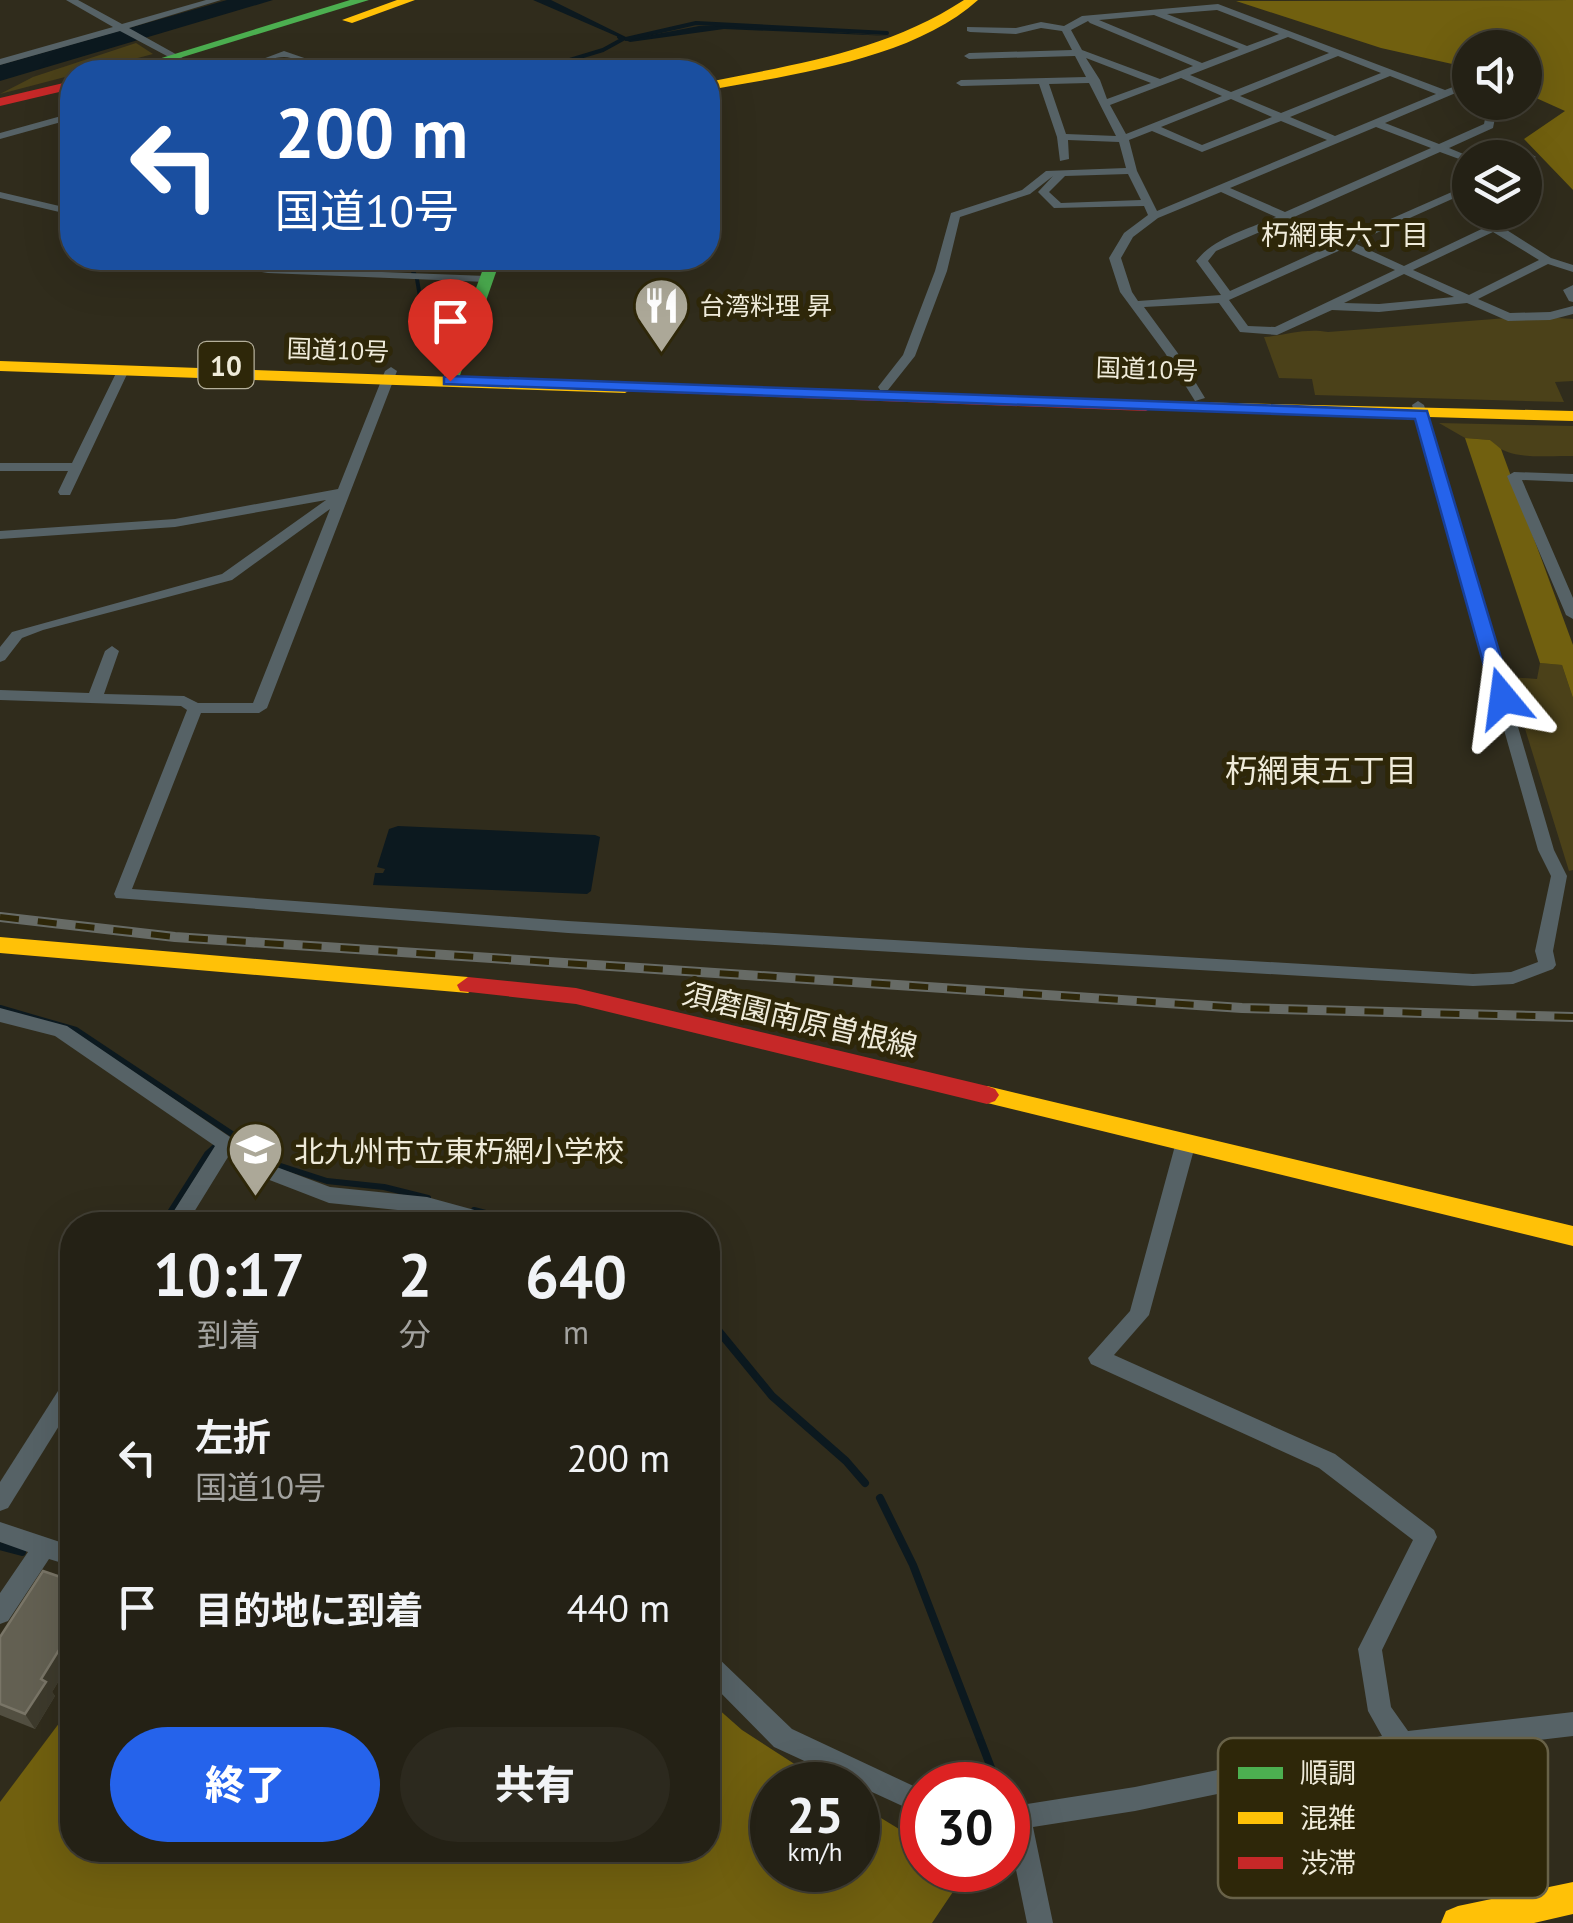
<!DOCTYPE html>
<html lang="ja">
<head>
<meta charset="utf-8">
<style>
  :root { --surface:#242115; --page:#2c291e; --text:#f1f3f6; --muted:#a3a3a0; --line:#413e34; --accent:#2563eb }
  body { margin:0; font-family:"PT Sans","Noto Sans JP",sans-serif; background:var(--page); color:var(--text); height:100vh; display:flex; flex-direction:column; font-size:38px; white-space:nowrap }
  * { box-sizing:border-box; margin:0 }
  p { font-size:32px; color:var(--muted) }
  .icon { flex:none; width:55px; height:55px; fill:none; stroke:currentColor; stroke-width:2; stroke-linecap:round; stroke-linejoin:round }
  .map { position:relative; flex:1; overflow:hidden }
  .details { position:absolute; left:60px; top:1212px; width:660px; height:650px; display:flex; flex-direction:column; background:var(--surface); border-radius:40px; box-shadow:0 10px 40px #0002,0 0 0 2px var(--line) }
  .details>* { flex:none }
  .guide { position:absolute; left:60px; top:60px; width:660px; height:210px; border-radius:40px; box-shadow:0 10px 40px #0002,0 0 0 2px var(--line); background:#1a4fa0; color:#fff; overflow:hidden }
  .buttons { position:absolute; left:1452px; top:30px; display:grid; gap:20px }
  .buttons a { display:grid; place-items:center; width:90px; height:90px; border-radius:50%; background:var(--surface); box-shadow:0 10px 40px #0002,0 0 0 2px var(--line); font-size:50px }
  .speed { position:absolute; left:750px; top:1762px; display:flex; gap:20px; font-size:50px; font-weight:700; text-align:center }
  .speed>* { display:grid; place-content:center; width:130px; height:130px; border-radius:50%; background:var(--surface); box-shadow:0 10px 40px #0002,0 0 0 2px var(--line); line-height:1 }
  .speed small { font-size:25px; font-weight:400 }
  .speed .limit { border:15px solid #d22; background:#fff; color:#111 }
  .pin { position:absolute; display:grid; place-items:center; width:85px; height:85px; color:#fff; margin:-102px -42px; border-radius:50% 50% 50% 0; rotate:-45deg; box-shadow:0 0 10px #0007 }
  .pin .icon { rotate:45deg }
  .me { position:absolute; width:110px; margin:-55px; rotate:344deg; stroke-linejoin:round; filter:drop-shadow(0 0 8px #0008) }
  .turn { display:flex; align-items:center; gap:35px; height:210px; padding:0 50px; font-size:45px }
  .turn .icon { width:130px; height:130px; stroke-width:2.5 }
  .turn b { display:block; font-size:70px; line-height:85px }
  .eta { display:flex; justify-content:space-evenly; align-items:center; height:170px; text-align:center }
  .eta b { font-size:60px; font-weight:800; line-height:70px }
  .button { display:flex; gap:20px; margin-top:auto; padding:20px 50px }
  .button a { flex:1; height:115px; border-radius:60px; background:var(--accent); color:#fff; font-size:40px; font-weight:800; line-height:115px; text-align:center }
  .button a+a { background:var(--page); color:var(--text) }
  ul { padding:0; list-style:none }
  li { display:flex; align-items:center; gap:30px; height:150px; padding:0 50px }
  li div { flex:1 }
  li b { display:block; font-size:38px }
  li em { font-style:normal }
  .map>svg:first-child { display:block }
  .green { fill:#4b4119 }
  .forest { fill:#71600f }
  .water { fill:#0c191f }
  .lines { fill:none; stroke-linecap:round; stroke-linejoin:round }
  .stream-far3 { stroke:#0c191f; stroke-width:4 }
  .stream-far2 { stroke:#0c191f; stroke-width:5 }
  .stream-far1 { stroke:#0c191f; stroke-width:6 }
  .stream { stroke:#0c191f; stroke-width:8 }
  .street { fill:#566266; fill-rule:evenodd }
  .fast { fill:#4caf50; fill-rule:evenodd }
  .slow { fill:#ffc107; fill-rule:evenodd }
  .jam { fill:#c62828; fill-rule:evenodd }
  .rail-casing { stroke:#676b66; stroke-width:10 }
  .rail { stroke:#2e2709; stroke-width:6; stroke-dasharray:19; stroke-linecap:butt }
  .wall { fill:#524f41 }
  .shaded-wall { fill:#3d3a2c }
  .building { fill:#636052; stroke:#797567; stroke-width:2.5 }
  .route { fill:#2563eb; stroke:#184099; stroke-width:2.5 }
  .labels { text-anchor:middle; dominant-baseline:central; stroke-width:10; stroke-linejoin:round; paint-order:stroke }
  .far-poi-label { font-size:25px; fill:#efebda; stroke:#2e2709; text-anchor:start }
  .far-street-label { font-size:25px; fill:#efebda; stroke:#2e2709 }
  .far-neighbourhood-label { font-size:28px; fill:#efebda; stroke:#2e2709 }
  .shield { fill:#2e2709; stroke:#b5b09b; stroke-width:2.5 }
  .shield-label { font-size:28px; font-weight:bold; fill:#efebda }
  .street-label { font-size:30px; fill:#efebda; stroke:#2e2709 }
  .poi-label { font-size:30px; fill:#efebda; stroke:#2e2709; text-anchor:start }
  .neighbourhood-label { font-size:32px; fill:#efebda; stroke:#2e2709 }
  .key { fill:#2e2709; stroke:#686248; stroke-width:2.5 }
  .key-label { font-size:28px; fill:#efebda }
</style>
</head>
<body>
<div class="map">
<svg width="1573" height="1923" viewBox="0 0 1573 1923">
  <rect width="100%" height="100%" fill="#302c1c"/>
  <g class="green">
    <polygon points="136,43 153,54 0,94 33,77"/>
    <path d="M 1531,316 L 1573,319 L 1573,381 L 1555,382 L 1564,402 L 1315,395 L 1312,379 L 1279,378 L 1264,337 C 1288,335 1304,328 1328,332 Z"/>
    <path d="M 1439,423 L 1573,426 L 1573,456 C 1546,455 1508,462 1490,440 L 1465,438 Z"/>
    <polygon points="1540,663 1562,665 1573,698 1573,870 1569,871 1509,677 1537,679"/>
  </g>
  <g class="forest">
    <polygon points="1573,0 1573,190 1524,139 1565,111 1525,93 1525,48 1470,48 1470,68 1381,48 1236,1"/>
    <polygon points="1465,438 1490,440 1501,449 1573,645 1573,698 1562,665 1540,663"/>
    <polygon points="708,1700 742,1730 827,1785 772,1785 772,1870 858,1870 858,1804 922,1843 922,1870 967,1871 932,1923 0,1923 0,1802 72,1706 72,1850 708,1850"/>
  </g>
  <g class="water">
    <polygon points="227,0 273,0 0,81 0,65"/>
    <polygon points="533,0 551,0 630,39 699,26 729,25 892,36 724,29 630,42"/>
    <polygon points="398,826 595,835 600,837 591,891 587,894 373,885 375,873 383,873 385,869 377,867 389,829"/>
  </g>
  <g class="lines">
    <g class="stream-far3">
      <polyline points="626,39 696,23 887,33"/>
      <polyline points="530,72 603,50 623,39 619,37"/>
      <polyline points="406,258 417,279 423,315"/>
    </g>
    <polyline class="stream-far2" points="422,313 438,352"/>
    <g class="stream-far1">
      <polyline points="0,1008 76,1030 247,1144"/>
      <polyline points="259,1159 327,1181 384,1187 428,1198"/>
      <polyline points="474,1210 531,1225"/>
      <polyline points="162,1225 207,1154 218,1144"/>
    </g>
    <g class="stream">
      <polyline points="708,1318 772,1396 846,1461 865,1483"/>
      <polyline points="880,1498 913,1565 995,1778"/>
      <polyline points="0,1546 22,1552"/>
    </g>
    <g class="street">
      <polygon points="66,0 78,0 122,24 206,0 221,0 129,28 208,72 197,72 120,31 0,65 0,59 113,27"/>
      <path d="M 1218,4 L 1445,90 L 1458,85 L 1470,89 L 1470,96 L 1458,92 L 1385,123 L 1439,144 L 1484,124 L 1486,114 L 1499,108 L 1488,102 L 1511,106 L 1511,110 L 1495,118 L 1493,128 L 1449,148 L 1473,158 L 1470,158 L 1470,163 L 1440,152 L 1294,217 L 1345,239 L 1470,184 L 1470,191 L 1354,243 L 1404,266 L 1490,225 L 1508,212 L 1521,212 L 1502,227 L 1551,258 L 1573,265 L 1573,272 L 1548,264 L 1478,299 L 1510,313 L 1550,312 L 1573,306 L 1573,314 L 1550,320 L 1508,321 L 1467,303 L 1379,312 L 1332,310 L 1277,335 L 1240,332 L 1219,303 L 1144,307 L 1177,352 L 1205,398 L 1195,401 L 1165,353 L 1120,292 L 1109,258 L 1124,233 L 1148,215 L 1144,206 L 1054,208 L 1038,192 L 1053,176 L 1030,194 L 960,217 L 947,271 L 915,356 L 888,390 L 880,390 L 878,387 L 903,355 L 935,271 L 951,213 L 1022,190 L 1046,171 L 1126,168 L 1119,142 L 1068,140 L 1069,159 L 1060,161 L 1057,137 L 1039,84 L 961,86 L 956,83 L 961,80 L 1086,77 L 1075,56 L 969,59 L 964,56 L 969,53 L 1072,50 L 1062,31 L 1041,28 L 1016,34 L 970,32 L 967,31 L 967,27 L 1016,28 L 1041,22 L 1064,26 L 1082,16 ZM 1217,10 L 1279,34 L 1247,46 L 1167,14 ZM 1154,15 L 1239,49 L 1202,63 L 1099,20 ZM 1088,21 L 1090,23 L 1193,66 L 1160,79 L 1082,50 L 1071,30 ZM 1288,37 L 1329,53 L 1231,92 L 1190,75 ZM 1338,56 L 1381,73 L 1281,113 L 1240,96 ZM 1086,58 L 1151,83 L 1107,99 L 1100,80 ZM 1390,76 L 1436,94 L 1335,136 L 1290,117 ZM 1181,78 L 1222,96 L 1126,134 L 1110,105 ZM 1089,83 L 1116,136 L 1066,134 L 1049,84 ZM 1231,99 L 1272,117 L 1202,145 L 1161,127 ZM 1281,121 L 1327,140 L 1157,211 L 1137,171 L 1129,140 L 1152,131 L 1202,152 ZM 1376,127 L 1431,148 L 1285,212 L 1230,188 ZM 1128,174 L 1141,200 L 1061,203 L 1049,192 L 1065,176 ZM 1221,192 L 1276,217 C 1249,229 1215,237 1196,261 L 1221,295 L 1138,301 L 1132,292 L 1121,258 L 1133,237 L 1158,218 ZM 1285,221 L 1336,243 L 1230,291 L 1208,261 L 1216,251 ZM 1493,232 L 1539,260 L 1469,295 L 1413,270 ZM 1345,248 L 1395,270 L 1275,327 L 1248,326 L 1229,300 ZM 1404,274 L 1454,297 L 1379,304 L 1344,303 Z"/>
      <path d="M 284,51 L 339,70 L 341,72 C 320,73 303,58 284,57 C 266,57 249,73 228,72 Z"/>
      <polygon points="72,113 72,119 0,139 0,133"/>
      <polygon points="1531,154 1536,157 1525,163 1525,158 1522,158"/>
      <polygon points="1525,191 1530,194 1530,204 1525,207"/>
      <polygon points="0,192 72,209 72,215 0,198"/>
      <polygon points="190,258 211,258 304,269 486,276 492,279 486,282 268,273 196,261"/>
      <polygon points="1573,285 1573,302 1569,301 1563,290"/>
      <polygon points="119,367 129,370 70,495 60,495 58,492 68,471 0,471 0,463 72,463"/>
      <polygon points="391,367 397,371 267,708 259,713 201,713 132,889 568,921 1473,974 1511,972 1538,962 1535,951 1551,876 1538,850 1412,405 1418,401 1424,405 1554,850 1567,876 1553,951 1556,965 1553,969 1513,984 1473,986 568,933 116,898 114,894 187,710 181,706 0,700 0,690 89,693 105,651 112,646 119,651 104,694 184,696 198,703 253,703 330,509 232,580 43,630 22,638 5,660 0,662 0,647 12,632 222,574 326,500 175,527 0,539 0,531 175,519 338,489 385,371"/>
      <polygon points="1514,472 1573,474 1573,482 1522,480 1573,598 1573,619 1566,615 1507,476"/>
      <polygon points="0,1008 67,1026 233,1139 258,1160 330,1187 427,1197 500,1217 507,1219 510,1225 471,1225 427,1213 329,1203 244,1170 228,1157 186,1225 165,1225 215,1146 55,1036 0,1022"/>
      <polygon points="1186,1135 1193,1137 1196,1142 1149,1315 1114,1355 1335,1454 1434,1530 1437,1537 1382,1650 1391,1707 1408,1731 1573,1712 1573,1736 1402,1756 1135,1811 1033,1827 1053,1923 1027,1923 1008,1831 1008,1807 1135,1787 1382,1736 1368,1711 1358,1649 1413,1540 1319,1468 1091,1364 1088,1358 1130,1311 1176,1142 1179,1137"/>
      <polygon points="72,1378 72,1405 8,1508 0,1511 0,1482 65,1380"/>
      <polygon points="0,1522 72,1546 72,1566 49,1559 8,1621 0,1624 0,1593 28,1552 0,1542"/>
      <polygon points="708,1653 716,1656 792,1729 922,1790 922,1815 774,1747 708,1680"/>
    </g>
    <g class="fast">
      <polygon points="350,0 369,0 134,72 116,72"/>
      <polygon points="487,258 501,258 458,381 444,384 442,381"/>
    </g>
    <g class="slow">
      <polygon points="397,0 415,0 352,23 342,20"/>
      <path d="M 964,0 L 978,0 C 913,59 792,75 708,90 L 708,82 C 797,64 886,51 964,0 Z"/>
      <polygon points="0,361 625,383 633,388 625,393 0,371"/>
      <polygon points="1146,401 1573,411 1573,421 1140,409 1138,406"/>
      <polygon points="0,937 468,977 479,985 468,993 0,953"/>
      <polygon points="987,1086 1573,1226 1573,1246 979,1101 975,1095 979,1089"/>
      <polygon points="1573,1882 1573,1914 1534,1923 1441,1923 1446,1911 1458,1906"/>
    </g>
    <g class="jam">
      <polygon points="72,81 72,89 0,106 0,98"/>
      <polygon points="625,383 1146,401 1154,406 1146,411 619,391 619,385"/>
      <polygon points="468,977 576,988 987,1086 995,1089 999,1095 995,1101 987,1104 576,1004 460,991 457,985"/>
    </g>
    <defs>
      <polyline id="rail" points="0,917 175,937 1242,1008 1573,1017"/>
    </defs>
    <use href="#rail" class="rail-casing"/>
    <use href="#rail" class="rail"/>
  </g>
  <polygon class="wall" points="72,1581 72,1659 52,1692 55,1696 35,1729 0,1715 0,1637"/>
  <polygon class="shaded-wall" points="72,1629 72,1659 52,1692 55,1696 35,1729 25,1714 41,1679"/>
  <polygon class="building" points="43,1571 72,1581 72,1629 41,1679 46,1682 25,1714 0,1704 0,1637"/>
  <polygon class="route" points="450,376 1427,411 1513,698 1503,704 1493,698 1415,419 444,384 444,377"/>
  <defs>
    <symbol id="restaurant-pin" viewBox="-11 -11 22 30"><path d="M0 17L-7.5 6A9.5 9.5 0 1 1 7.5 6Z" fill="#aca898" stroke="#2e2709"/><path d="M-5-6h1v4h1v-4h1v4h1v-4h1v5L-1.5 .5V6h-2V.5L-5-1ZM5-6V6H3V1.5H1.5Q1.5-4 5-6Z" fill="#fff"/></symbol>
    <symbol id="school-pin" viewBox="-11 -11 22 30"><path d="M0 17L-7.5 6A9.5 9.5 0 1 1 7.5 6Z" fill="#aca898" stroke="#2e2709"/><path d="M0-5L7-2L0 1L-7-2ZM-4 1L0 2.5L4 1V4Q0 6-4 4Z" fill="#fff"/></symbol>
  </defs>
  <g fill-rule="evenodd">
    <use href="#restaurant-pin" x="630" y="274" width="63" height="86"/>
    <use href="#school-pin" x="224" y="1118" width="63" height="86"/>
  </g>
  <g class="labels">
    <g class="far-poi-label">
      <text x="700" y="306">台湾料理 昇</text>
    </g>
    <g class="far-street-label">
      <text transform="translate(338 350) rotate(2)">国道10号</text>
      <text transform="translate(1147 369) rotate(2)">国道10号</text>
    </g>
    <g class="far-neighbourhood-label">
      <text x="1345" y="234">朽網東六丁目</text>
    </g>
    <rect class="shield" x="198.5" y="342" width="55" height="46" rx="8"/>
    <g class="shield-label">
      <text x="226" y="365">10</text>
    </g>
    <g class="street-label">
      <text transform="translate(800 1019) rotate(13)">須磨園南原曽根線</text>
    </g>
    <g class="poi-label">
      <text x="294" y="1150">北九州市立東朽網小学校</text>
    </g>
    <g class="neighbourhood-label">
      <text x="1321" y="770">朽網東五丁目</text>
    </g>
  </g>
  <rect x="1218" y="1738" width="330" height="160" rx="15" class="key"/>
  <rect x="1238" y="1767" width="45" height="12" fill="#4caf50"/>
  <rect x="1238" y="1812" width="45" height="12" fill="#ffc107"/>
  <rect x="1238" y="1857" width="45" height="12" fill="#c62828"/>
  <g class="key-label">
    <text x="1300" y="1783">順調</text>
    <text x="1300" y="1828">混雑</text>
    <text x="1300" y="1873">渋滞</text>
  </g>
</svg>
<div class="buttons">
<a><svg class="icon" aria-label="sound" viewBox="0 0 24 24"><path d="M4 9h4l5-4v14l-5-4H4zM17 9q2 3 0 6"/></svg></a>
<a><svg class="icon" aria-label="layers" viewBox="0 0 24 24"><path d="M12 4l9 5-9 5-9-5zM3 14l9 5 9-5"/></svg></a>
</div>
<div class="speed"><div>25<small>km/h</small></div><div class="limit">30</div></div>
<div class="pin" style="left:450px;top:381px;background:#d93025"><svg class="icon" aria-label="arrive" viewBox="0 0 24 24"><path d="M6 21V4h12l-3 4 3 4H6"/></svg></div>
<svg class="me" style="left:1503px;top:698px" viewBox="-20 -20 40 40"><path d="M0-17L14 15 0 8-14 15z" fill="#2563eb" stroke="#fff" stroke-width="4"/></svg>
<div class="guide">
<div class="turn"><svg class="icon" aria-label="left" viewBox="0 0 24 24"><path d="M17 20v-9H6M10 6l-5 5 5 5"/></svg><div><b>200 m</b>国道10号</div></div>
</div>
<section class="details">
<div class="eta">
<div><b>10:17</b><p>到着</p></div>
<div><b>2</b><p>分</p></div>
<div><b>640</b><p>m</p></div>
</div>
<ul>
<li><svg class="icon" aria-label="left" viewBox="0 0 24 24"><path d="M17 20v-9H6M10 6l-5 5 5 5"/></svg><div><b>左折</b><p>国道10号</p></div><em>200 m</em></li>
<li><svg class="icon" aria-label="arrive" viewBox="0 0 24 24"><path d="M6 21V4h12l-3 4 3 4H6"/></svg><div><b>目的地に到着</b></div><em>440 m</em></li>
</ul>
<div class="button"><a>終了</a><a>共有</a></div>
</section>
</div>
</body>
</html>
